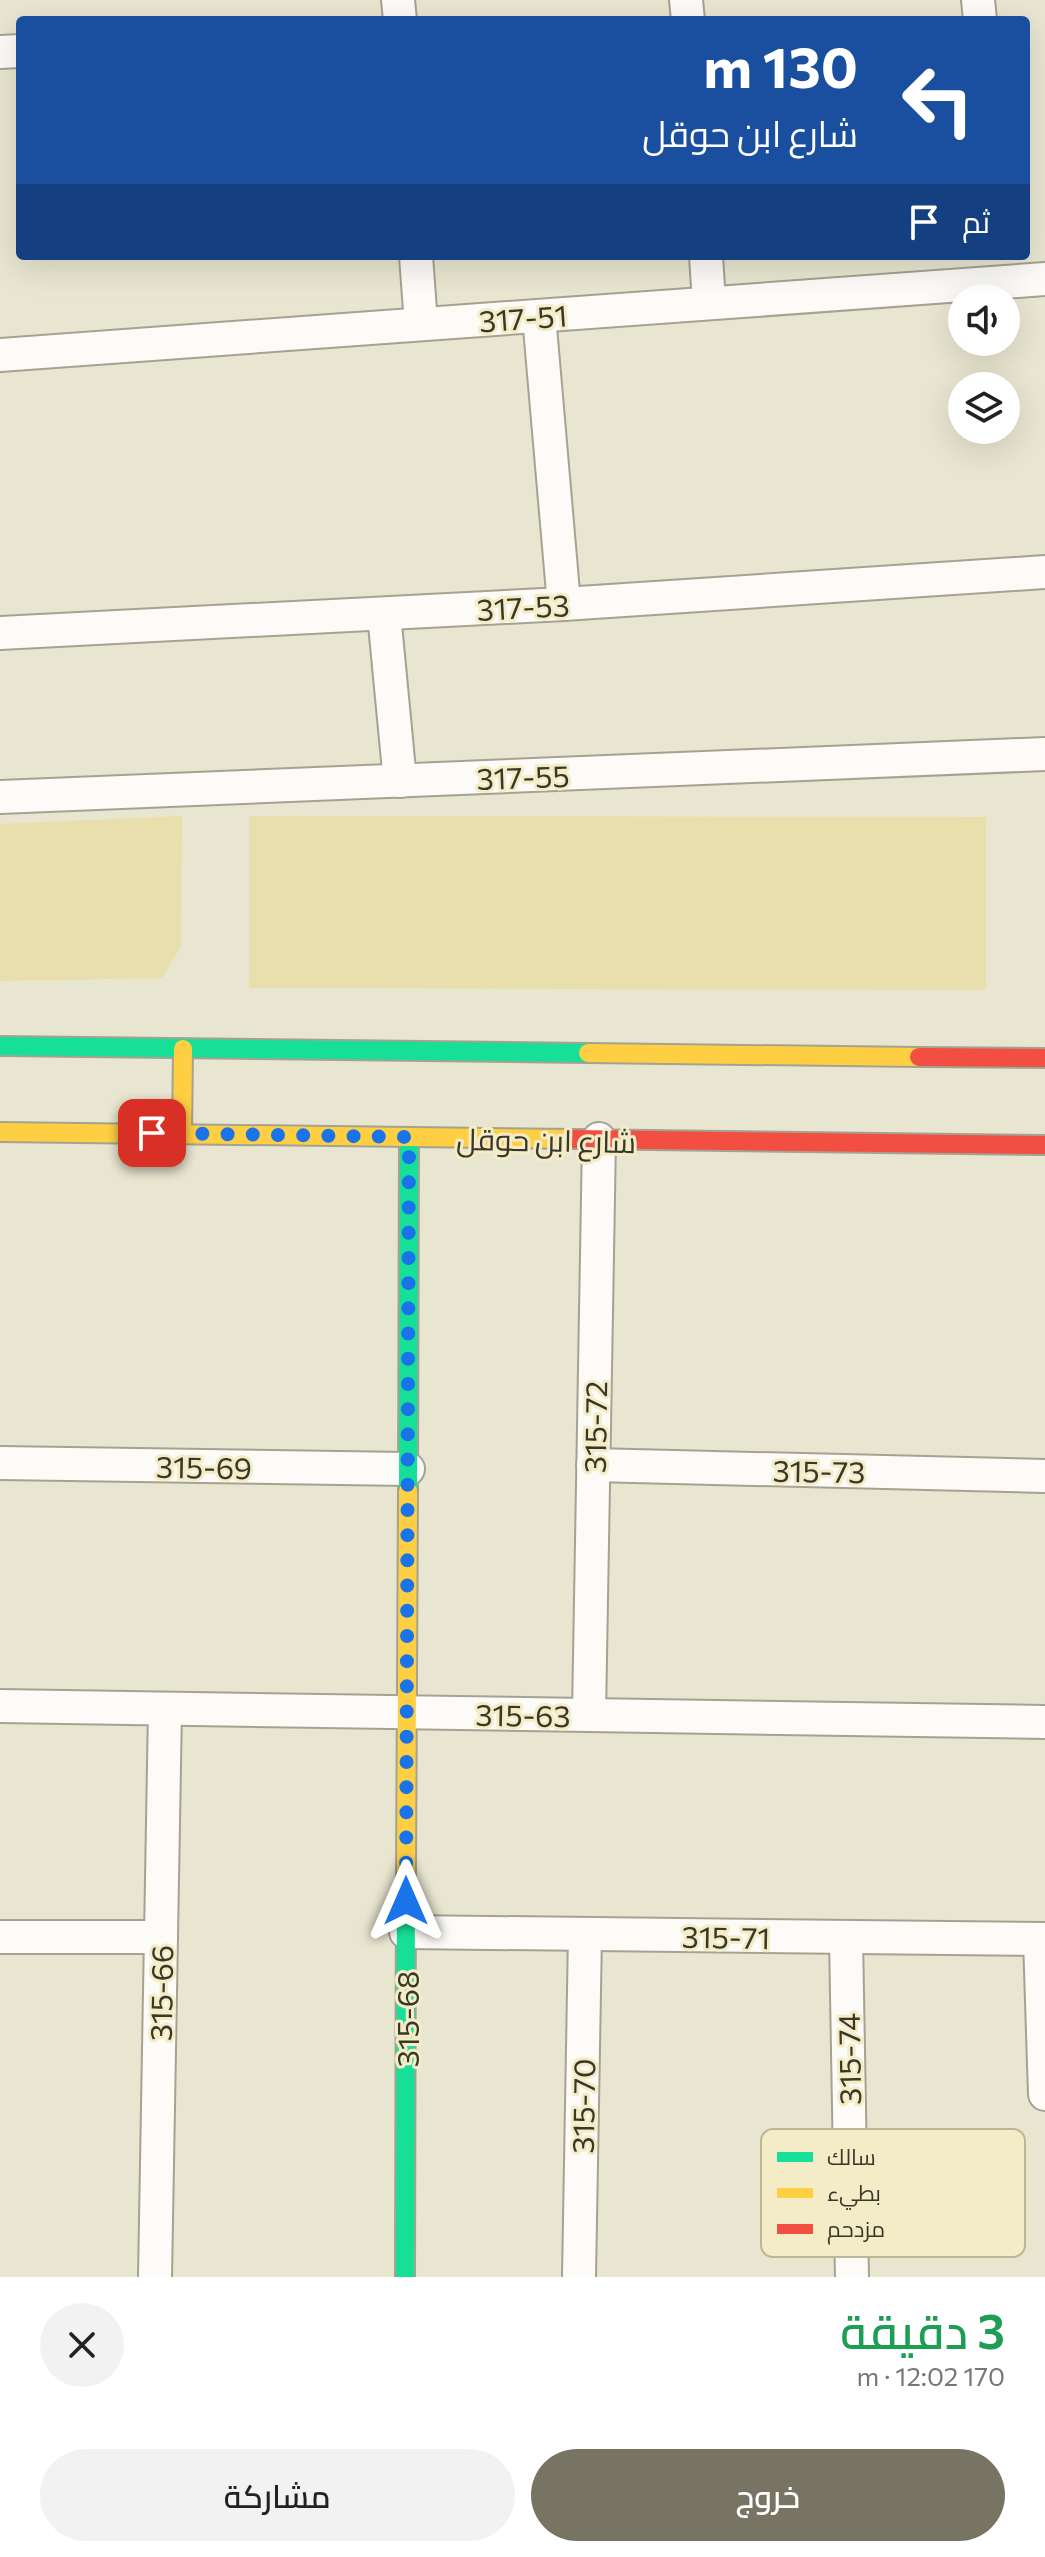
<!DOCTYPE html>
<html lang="ar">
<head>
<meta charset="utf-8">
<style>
  :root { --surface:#fff; --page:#f2f2f2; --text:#222; --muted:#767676; --accent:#777463 }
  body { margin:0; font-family:Commissioner,Cairo,sans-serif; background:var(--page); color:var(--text); direction:rtl; height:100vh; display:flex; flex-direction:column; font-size:30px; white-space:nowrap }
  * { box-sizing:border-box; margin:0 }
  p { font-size:26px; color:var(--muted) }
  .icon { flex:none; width:44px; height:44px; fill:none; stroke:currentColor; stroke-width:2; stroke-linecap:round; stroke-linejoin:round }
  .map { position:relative; height:2277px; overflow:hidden; direction:ltr }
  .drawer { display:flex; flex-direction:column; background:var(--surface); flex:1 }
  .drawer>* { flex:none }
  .banner { position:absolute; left:16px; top:16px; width:1014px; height:244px; border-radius:8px; box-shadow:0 8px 32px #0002; direction:rtl; background:#1a4fa0; color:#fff; overflow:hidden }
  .fabs { position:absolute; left:948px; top:284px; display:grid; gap:16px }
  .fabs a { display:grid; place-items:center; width:72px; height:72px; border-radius:50%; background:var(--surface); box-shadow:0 8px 32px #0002; font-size:40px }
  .pin { position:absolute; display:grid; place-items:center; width:68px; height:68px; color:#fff; margin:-34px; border-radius:16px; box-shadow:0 4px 12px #0006 }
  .me { position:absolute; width:88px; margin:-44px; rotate:0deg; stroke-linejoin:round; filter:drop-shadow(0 0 6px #0008) }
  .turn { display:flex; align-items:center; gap:28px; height:168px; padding:0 40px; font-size:36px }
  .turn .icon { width:104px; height:104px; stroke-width:2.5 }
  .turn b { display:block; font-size:56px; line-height:68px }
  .then { display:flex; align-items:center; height:76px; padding:0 40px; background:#0003; gap:16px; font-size:30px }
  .round { display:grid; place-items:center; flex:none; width:84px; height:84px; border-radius:42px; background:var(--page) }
  .summary { display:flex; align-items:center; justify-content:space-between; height:136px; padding:0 40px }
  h1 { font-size:48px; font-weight:600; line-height:60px; color:#1e9e55 }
  .cta { display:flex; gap:16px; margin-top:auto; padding:16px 40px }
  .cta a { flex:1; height:92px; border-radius:48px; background:var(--accent); color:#fff; font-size:32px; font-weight:600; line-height:92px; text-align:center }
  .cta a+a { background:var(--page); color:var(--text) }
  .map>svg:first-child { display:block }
  .green { fill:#e8dfac }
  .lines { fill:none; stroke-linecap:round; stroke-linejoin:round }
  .street-casing { stroke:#a5a292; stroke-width:36 }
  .fast-casing { stroke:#a5a292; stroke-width:22 }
  .slow-casing { stroke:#a5a292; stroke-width:22 }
  .jam-casing { stroke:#a5a292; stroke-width:22 }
  .street { stroke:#fcfbf8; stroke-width:32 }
  .fast { stroke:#16e098; stroke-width:18 }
  .slow { stroke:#ffcf43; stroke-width:18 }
  .jam { stroke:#f24e42; stroke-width:18 }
  .route { stroke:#1a73e8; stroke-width:14; stroke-dasharray:0 25.2 }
  .labels { text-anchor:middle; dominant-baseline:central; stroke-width:6; stroke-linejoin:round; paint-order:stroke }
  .street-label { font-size:30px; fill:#3a3729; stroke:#f3ecc6 }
  .key { fill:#f3ecc6; stroke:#bcb697; stroke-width:2 }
  .key-label { font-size:22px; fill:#3a3729 }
</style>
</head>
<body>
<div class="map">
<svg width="1045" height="2277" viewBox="0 0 1045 2277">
  <rect width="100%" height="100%" fill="#e8e5d0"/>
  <g class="green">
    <polygon points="182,816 181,946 162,978 0,981 0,824"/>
    <polygon points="249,816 986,817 986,990 249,988"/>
  </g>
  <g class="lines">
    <defs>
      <g id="street">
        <polyline points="398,0 400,20"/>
        <polyline points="686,0 688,20"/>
        <polyline points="978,0 980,20"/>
        <polyline points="0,52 20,51"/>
        <polyline points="416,256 421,324"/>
        <polyline points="706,256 709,303"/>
        <polyline points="539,316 564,604"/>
        <polyline points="0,355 1045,279"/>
        <polyline points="384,614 400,781"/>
        <polyline points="0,633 564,604 1045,572"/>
        <polyline points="0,797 1045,754"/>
        <polyline points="0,1463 408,1469"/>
        <polyline points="593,1465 1045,1476"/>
        <polyline points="0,1706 1045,1722"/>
        <polyline points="589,1715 599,1139"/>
        <polyline points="406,1932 1045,1939"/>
        <polyline points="0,1937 161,1937"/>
        <polyline points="846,1937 852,2277"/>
        <polyline points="1040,1939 1045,2094"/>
        <polyline points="155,2277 165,1709"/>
        <polyline points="579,2277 585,1934"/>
      </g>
      <g id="fast">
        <polyline points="0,1046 588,1053"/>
        <polyline points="408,1491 409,1137"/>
        <polyline points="405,2277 406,1872"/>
      </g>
      <g id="slow">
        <polyline points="588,1053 919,1057"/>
        <polyline points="0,1132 573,1139"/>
        <polyline points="182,1134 183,1049"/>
        <polyline points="406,1872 408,1491"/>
      </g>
      <g id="jam">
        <polyline points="919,1057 1045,1058"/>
        <polyline points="573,1139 1045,1145"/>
      </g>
    </defs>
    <use href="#street" class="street-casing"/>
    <use href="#fast" class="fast-casing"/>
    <use href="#slow" class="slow-casing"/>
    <use href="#jam" class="jam-casing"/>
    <use href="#street" class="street"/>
    <use href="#fast" class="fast"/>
    <use href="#slow" class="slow"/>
    <use href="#jam" class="jam"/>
  </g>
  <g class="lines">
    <polyline class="route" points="152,1133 409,1137 406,1901"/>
  </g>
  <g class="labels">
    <g class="street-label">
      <text transform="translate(523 317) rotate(-4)">317-51</text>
      <text transform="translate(523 606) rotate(-3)">317-53</text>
      <text transform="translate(523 776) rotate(-2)">317-55</text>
      <text transform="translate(546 1139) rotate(1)">شارع ابن حوقل</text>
      <text transform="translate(594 1427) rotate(-89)">315-72</text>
      <text transform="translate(204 1466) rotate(1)">315-69</text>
      <text transform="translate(819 1470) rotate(1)">315-73</text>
      <text transform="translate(523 1714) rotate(1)">315-63</text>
      <text transform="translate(726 1936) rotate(1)">315-71</text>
      <text transform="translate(160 1993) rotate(-89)">315-66</text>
      <text transform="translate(406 2019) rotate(-90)">315-68</text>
      <text transform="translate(848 2059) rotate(-91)">315-74</text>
      <text transform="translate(582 2106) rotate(-89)">315-70</text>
    </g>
  </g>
  <rect x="761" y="2129" width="264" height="128" rx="12" class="key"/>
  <rect x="777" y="2152" width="36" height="10" fill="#16e098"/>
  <rect x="777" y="2188" width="36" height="10" fill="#ffcf43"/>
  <rect x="777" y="2224" width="36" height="10" fill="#f24e42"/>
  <g class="key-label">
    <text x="827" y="2165">سالك</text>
    <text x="827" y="2201">بطيء</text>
    <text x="827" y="2237">مزدحم</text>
  </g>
</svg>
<div class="fabs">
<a><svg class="icon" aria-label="sound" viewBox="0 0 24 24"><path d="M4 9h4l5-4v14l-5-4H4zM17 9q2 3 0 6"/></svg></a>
<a><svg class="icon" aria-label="layers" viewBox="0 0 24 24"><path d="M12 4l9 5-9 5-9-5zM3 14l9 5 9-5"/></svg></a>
</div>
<div class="pin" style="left:152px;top:1133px;background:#d93025"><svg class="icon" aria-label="arrive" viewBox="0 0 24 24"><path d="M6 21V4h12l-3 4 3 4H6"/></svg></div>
<svg class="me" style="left:406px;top:1901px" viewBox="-20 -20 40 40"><path d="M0-17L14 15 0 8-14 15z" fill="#1a73e8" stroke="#fff" stroke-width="4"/></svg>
<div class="banner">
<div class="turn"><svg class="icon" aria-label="left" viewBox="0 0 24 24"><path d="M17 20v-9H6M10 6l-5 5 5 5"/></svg><div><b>130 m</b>شارع ابن حوقل</div></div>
<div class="then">ثم<svg class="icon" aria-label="arrive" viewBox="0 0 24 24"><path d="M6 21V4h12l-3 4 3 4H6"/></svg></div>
</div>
</div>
<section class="drawer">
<div class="summary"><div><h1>3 دقيقة</h1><p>170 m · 12:02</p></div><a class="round"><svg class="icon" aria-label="close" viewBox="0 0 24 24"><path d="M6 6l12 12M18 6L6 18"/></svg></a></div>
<div class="cta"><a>خروج</a><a>مشاركة</a></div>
</section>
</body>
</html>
